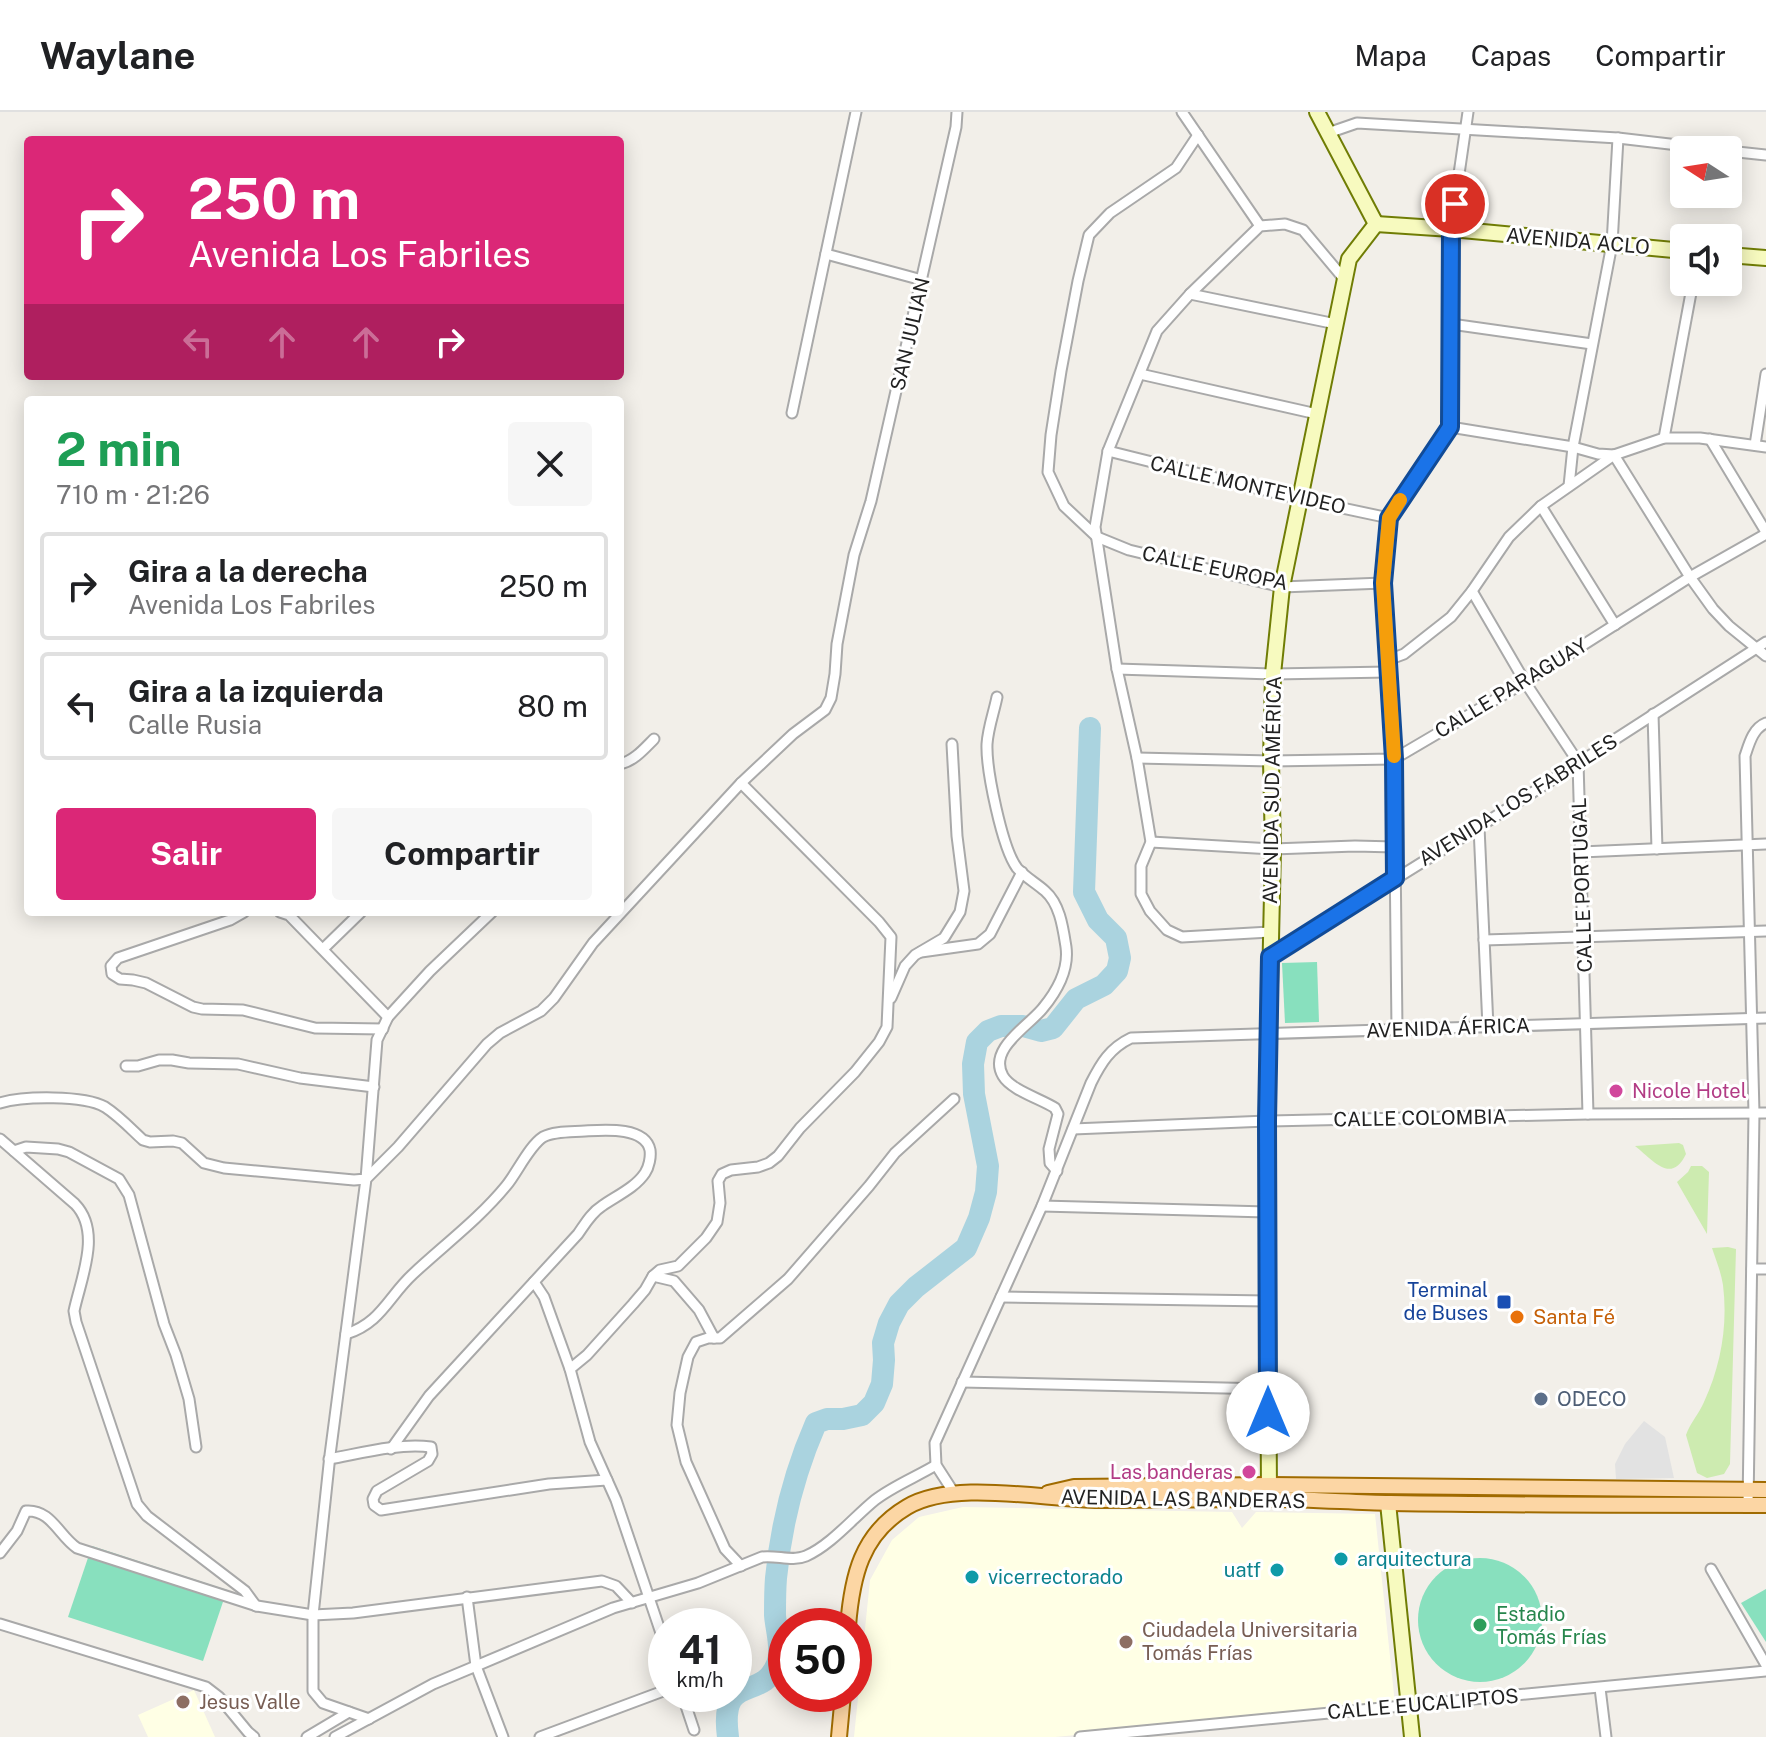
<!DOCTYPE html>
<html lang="es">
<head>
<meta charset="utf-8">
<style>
  :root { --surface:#fff; --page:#f6f6f6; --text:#202124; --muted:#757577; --line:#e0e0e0; --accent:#db2777 }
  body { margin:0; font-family:"Public Sans",sans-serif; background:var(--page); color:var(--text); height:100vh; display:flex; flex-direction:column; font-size:30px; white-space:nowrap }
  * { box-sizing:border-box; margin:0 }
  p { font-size:26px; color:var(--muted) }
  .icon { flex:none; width:44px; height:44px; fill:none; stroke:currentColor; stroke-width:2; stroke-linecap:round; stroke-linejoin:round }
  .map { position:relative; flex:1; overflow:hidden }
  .details { position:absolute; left:24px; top:284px; width:600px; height:520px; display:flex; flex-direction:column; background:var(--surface); border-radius:8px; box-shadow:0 4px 20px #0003 }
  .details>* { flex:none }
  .guide { position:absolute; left:24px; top:24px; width:600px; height:244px; border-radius:8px; box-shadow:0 4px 20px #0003; background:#db2777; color:#fff; overflow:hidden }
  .needle { width:52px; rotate:282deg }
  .controls { position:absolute; left:1670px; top:24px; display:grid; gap:16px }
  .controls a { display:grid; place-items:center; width:72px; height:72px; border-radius:8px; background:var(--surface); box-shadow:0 4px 20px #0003; font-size:40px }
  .speed { position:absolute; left:648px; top:1496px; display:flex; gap:16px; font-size:40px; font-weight:700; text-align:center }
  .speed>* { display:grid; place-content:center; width:104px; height:104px; border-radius:50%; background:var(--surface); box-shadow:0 4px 20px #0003; line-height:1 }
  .speed small { font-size:20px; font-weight:400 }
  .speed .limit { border:12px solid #d22; background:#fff; color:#111 }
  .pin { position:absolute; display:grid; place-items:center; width:68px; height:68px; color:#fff; margin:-34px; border:4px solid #fff; border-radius:50%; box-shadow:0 2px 8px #0007 }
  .me { position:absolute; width:88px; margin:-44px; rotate:0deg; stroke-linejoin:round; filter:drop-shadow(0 0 6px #0008) }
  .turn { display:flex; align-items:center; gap:28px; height:168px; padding:0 32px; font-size:36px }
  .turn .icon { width:104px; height:104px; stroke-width:2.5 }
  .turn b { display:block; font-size:56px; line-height:68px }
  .lanes { display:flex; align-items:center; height:76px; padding:0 32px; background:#0003; justify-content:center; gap:40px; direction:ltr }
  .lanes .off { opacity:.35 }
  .round { display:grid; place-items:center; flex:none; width:84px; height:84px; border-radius:8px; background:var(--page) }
  .head { display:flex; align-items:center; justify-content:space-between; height:136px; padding:0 32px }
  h1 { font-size:48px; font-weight:700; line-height:60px; color:#1e9e55 }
  .action { display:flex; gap:16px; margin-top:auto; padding:16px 32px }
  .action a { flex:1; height:92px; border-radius:8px; background:var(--accent); color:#fff; font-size:32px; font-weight:700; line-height:92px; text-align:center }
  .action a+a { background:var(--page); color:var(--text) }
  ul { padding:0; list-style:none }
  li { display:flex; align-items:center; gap:24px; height:108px; margin:0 16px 12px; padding:0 16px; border:4px solid var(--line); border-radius:8px }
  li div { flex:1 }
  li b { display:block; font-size:30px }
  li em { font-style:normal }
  header { display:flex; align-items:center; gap:48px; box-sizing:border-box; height:112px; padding:0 40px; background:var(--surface); border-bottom:2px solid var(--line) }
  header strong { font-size:38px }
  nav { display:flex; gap:44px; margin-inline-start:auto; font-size:28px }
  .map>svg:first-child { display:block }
  .education { fill:#ffffe5 }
  .grass { fill:#cdebb0 }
  .pitch { fill:#88e0be }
  .parking { fill:#e2e2e2 }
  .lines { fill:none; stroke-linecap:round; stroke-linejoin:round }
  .river { stroke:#aad3df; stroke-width:22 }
  .street-casing { stroke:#a9a9a9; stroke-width:13 }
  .secondary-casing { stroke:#707d05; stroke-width:18 }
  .primary-casing { stroke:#a06b00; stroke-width:18 }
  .street { stroke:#fff; stroke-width:9 }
  .secondary { stroke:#f7fabf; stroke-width:14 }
  .primary { stroke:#fcd6a4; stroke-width:14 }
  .route-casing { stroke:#114b97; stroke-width:20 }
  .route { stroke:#1a73e8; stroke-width:14 }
  .slow { stroke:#f59e0b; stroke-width:14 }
  .hotel-dot { fill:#d1479c; stroke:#fff; stroke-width:3 }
  .transit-dot { fill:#1a4fb4; stroke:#fff; stroke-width:3 }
  .food-dot { fill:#e8710a; stroke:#fff; stroke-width:3 }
  .service-dot { fill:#5c6f8a; stroke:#fff; stroke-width:3 }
  .culture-dot { fill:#0f9aa8; stroke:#fff; stroke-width:3 }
  .leisure-dot { fill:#2e9e5b; stroke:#fff; stroke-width:3 }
  .education-dot { fill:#8d6e63; stroke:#fff; stroke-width:3 }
  .labels { text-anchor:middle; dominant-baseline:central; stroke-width:6; stroke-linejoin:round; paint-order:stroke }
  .street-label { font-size:20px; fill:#222; stroke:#fff }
  .hotel-label { font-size:20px; fill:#b23c85; stroke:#fff; text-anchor:start }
  .transit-label { font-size:20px; fill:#164399; stroke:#fff; text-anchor:end }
  .food-label { font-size:20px; fill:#c56008; stroke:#fff; text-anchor:start }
  .service-label { font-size:20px; fill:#4e5e75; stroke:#fff; text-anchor:start }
  .culture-label { font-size:20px; fill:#0d838f; stroke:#fff; text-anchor:start }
  .leisure-label { font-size:20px; fill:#27864d; stroke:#fff; text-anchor:start }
  .education-label { font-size:20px; fill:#785e54; stroke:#fff; text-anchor:start }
</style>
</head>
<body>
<header>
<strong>Waylane</strong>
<nav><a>Mapa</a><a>Capas</a><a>Compartir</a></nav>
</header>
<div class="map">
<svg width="1766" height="1625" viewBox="0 0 1766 1625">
  <rect width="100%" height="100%" fill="#f2efe9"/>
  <g class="education">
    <polygon points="963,1395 1232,1400 1242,1416 1256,1400 1375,1402 1395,1592 1055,1625 854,1625 870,1468 892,1428 919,1405"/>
    <polygon points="194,1578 215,1625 148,1625 138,1603"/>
  </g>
  <g class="grass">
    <path d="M 1679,1031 L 1683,1033 L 1686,1042 C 1671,1073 1653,1048 1635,1034 Z"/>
    <polygon points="1691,1054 1702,1054 1709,1060 1707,1122 1677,1070 1688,1060"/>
    <path d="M 1728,1135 L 1736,1137 L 1730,1352 L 1724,1362 L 1707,1366 L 1697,1361 L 1686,1323 C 1690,1311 1699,1302 1704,1290 C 1721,1253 1728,1213 1723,1173 C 1721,1160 1716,1148 1712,1136 Z"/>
  </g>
  <g class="pitch">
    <polygon points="1317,850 1319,910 1285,911 1282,851"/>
    <polygon points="92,1434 227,1478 203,1549 68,1505"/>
    <circle cx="1480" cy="1508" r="62"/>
    <polygon points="1766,1477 1766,1530 1741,1491"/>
  </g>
  <polygon class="parking" points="1644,1309 1665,1325 1674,1366 1616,1367 1615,1352 1625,1332"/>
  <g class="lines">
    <path class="river" d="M 728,1625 C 719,1558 762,1591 777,1552 C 783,1538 776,1518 775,1503 C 775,1491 775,1478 776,1466 C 781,1414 795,1359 816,1311 L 827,1307 L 843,1307 L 862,1303 L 874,1291 L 882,1272 L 884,1248 L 883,1231 L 889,1211 L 899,1192 L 916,1175 L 966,1136 L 979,1106 L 986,1080 L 988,1054 L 974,982 L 973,952 L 977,930 L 988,919 L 1001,914 L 1023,914 L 1041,919 L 1053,916 L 1076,887 L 1104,873 L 1117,859 L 1120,846 L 1116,826 L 1098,808 L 1084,780 L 1090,616"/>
    <defs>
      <g id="street">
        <polyline points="1182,0 1260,114"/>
        <polyline points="1328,21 1357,11 1618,26 1721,38"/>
        <polyline points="1198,23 1176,56 1110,101 1089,123 1078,169 1061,259 1051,323 1048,360 1064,394 1097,425 1129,438 1282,475 1383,471"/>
        <polyline points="1728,39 1766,43"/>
        <polyline points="826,142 922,168"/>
        <polyline points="1190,182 1336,212"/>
        <polyline points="1451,212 1592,232"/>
        <polyline points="1140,262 1317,302"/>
        <polyline points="792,301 856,0"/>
        <polyline points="1450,315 1573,335 1598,342 1614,343"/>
        <polyline points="1664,326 1693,170"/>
        <polyline points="1710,327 1766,420"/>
        <polyline points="1755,333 1766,262"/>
        <polyline points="1108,339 1300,387 1389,406"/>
        <polyline points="1614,343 1690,465 1713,497 1729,514 1766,544"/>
        <polyline points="1569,374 1573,335 1612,132 1618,26"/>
        <polyline points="1541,394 1615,513"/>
        <polyline points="1472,479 1525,570 1578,650 1588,1002"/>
        <polyline points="1388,548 1404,542 1451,505 1472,479 1509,425 1541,394 1614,343 1664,326 1700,326 1766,335"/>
        <polyline points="1117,557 1273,562 1389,560"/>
        <path d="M 997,585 C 994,600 988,616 987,632 C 986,657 1002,736 1017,756 C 1025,765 1036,771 1045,779 C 1060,792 1063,816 1066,835 C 1069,857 1057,879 1043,896 C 1030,913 987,937 1003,964 C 1011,978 1041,987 1055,996 L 1058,1002 L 1049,1037 L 1050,1051 L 1057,1059"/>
        <polyline points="1653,602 1657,737"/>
        <polyline points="1137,646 1271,649 1394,647 1525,570 1690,465 1766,422"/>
        <path d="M 620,652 C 634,649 644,637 654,627"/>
        <polyline points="1479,715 1488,915"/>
        <polyline points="1151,730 1273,737 1355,734 1395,735"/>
        <polyline points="1581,740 1766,732"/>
        <polyline points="244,800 230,808 118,846 111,854 112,862 120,867 133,868 146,871 193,895 202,897 243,898 315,916 383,917"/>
        <polyline points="280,800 289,803 388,905"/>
        <polyline points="1270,820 1182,825 1167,818 1150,799 1141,782 1141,754 1151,730 1137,646 1117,557 1095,415 1108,339 1157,219 1190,182 1260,114 1285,112 1303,118 1345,168"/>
        <polyline points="1484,828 1766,819"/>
        <polyline points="323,837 361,800"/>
        <polyline points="921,840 978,832 990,822 1022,760"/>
        <polyline points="1270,845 1479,715 1766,530"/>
        <polyline points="891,886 905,854 915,843 944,826 960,800 964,779 957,724 952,632"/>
        <polyline points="1397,918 1394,647 1383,471 1389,406 1450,315 1451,117 1468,0"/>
        <polyline points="126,954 138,954 159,948 172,948 189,951 238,952 300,966 374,975"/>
        <path d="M 0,991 C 23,984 84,983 105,995 C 119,1004 131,1017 143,1028 L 150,1030 L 173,1029 L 182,1031 L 204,1051 L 224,1056 L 354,1068 L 366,1067 L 377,928 L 388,905 L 430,859 L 492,800"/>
        <polyline points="1073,1017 1267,1009 1588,1002 1766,1001"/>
        <path d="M 0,1027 L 75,1092 C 102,1120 81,1166 74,1199 L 76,1210 L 137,1392 L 147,1404 L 245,1479 L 256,1494"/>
        <polyline points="14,1039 26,1035 58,1037 69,1040 119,1067 129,1083 164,1212 176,1243 189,1287 196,1335"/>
        <polyline points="1042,1094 1267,1100"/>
        <polyline points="1752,1157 1766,1157"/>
        <polyline points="653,1164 674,1169 699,1198 714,1226"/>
        <polyline points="534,1170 544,1185 570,1257 590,1330 616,1388 666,1536"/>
        <polyline points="1001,1185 1268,1189"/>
        <path d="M 346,1222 C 381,1211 388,1185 413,1162 C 444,1133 479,1107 506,1074 C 517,1061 529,1034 543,1025 C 554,1019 572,1020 585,1019 C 603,1018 645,1014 650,1038 C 651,1045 649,1055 645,1061 C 635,1076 616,1084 602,1094 C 591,1101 585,1112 578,1122 L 429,1284 L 391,1337"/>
        <polyline points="570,1257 587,1243 633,1192 645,1178 653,1164 660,1158 678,1154 706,1126 717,1110 720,1091 718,1069 722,1062 731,1058 758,1055 769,1051 778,1044 800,1016 855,960 879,930 887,915 891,825 879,810 741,671"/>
        <polyline points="962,1270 1268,1277"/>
        <path d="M 329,1347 C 362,1341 398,1331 431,1335 L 432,1342 L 428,1349 L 377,1379 L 373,1387 L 374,1393 L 381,1398 L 549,1372 L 607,1368"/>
        <path d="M 954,1381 L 936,1353 L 935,1331 L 1042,1094 L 1091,971 C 1101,951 1110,936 1131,926 L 1766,906"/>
        <path d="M 1748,1393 L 1754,1001 L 1745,644 C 1749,632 1753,616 1766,611"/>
        <path d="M 0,1441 L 17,1419 L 26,1399 C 51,1397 59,1424 77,1436 L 257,1494 L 313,1503 L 353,1501 L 602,1469 L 616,1474 L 632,1491"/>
        <polyline points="741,1454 725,1437 686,1350 677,1313 680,1281 688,1245 696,1230 708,1226 720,1226 788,1167 869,1074 895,1041 954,987"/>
        <polyline points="1711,1457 1766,1553"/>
        <polyline points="467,1485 476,1554 503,1625"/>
        <polyline points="0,1512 206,1575 219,1585 248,1620 254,1625"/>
        <polyline points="1600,1576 1606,1625"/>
        <polyline points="682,1582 694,1618"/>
        <polyline points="369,1607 323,1591 313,1579 313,1503 330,1343 366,1067 398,1035 487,932 500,921 541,899 554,886 593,831 741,671 793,622 825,598 831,586 835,562 837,532 854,443 871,389 956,15 957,0"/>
        <polyline points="307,1625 349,1600"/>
        <path d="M 335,1625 L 433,1572 L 476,1554 L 613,1496 L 698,1471 L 762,1445 C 777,1443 792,1450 806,1444 C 831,1433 854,1405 875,1388 C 893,1374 916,1365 936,1353"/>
        <polyline points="540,1625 666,1578"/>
        <polyline points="1080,1625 1766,1559"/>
      </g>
      <g id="secondary">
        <polyline points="1376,112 1451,117 1684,139"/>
        <polyline points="1728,143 1766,146"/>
        <polyline points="1269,1383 1267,1009 1273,737 1271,649 1273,562 1282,475 1349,147 1376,112 1317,0"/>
        <polyline points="1388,1391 1412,1625"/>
      </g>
      <g id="primary">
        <polyline points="1048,1381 1074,1375 1269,1373 1766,1378"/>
        <path d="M 848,1514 C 852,1465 861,1422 907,1395 C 954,1367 1045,1388 1099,1388 C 1155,1388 1212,1387 1269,1387 C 1309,1387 1349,1390 1390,1391 C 1515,1393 1641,1393 1766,1393"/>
        <polyline points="839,1625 843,1582"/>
      </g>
    </defs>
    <use href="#street" class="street-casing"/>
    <use href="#secondary" class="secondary-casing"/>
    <use href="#primary" class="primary-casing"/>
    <use href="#street" class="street"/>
    <use href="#secondary" class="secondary"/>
    <use href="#primary" class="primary"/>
  </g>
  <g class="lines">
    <defs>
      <polyline id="route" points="1268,1301 1267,1009 1270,845 1395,766 1394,647 1383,471 1389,406 1450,315 1451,117 1455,92"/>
    </defs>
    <use href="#route" class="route-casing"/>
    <use href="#route" class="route"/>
    <polyline class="slow" points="1394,644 1383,471 1389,406 1400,388"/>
  </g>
  <g class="hotel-dot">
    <circle cx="1616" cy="979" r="8"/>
    <circle cx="1249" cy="1360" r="8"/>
  </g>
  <rect class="transit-dot" x="1496" y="1182" width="16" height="16" rx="4"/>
  <circle class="food-dot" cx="1517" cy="1205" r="8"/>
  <circle class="service-dot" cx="1541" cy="1287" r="8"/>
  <g class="culture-dot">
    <circle cx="1341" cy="1447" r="8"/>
    <circle cx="1277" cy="1458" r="8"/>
    <circle cx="972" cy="1465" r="8"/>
  </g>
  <circle class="leisure-dot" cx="1480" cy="1513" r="8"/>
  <g class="education-dot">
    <circle cx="1126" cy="1530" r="8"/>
    <circle cx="183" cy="1590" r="8"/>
  </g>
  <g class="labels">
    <g class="street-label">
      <text transform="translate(1578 129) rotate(5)">AVENIDA ACLO</text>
      <text transform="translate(910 222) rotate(-77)">SAN JULIAN</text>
      <text transform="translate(1248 373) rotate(13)">CALLE MONTEVIDEO</text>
      <text transform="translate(1215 456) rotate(12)">CALLE EUROPA</text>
      <text transform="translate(1511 576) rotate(-31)">CALLE PARAGUAY</text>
      <text transform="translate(1272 678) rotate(-89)">AVENIDA SUD AMÉRICA</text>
      <text transform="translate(1518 688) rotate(-32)">AVENIDA LOS FABRILES</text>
      <text transform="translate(1582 773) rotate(-92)">CALLE PORTUGAL</text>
      <text transform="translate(1448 916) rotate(-2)">AVENIDA ÁFRICA</text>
      <text transform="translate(1420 1006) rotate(-1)">CALLE COLOMBIA</text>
      <text transform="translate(1183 1387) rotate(1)">AVENIDA LAS BANDERAS</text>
      <text transform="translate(1423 1592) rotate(-5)">CALLE EUCALIPTOS</text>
    </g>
    <g class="hotel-label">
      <text x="1632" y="979">Nicole Hotel</text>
      <text x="1233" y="1360" text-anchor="end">Las banderas</text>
    </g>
    <g class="transit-label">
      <text x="1488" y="1178">Terminal<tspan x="1488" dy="23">de Buses</tspan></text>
    </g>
    <g class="food-label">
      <text x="1533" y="1205">Santa Fé</text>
    </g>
    <g class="service-label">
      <text x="1557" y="1287">ODECO</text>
    </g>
    <g class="culture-label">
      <text x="1357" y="1447">arquitectura</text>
      <text x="1261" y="1458" text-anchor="end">uatf</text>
      <text x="988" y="1465">vicerrectorado</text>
    </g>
    <g class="leisure-label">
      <text x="1496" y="1502">Estadio<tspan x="1496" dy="23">Tomás Frías</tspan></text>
    </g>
    <g class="education-label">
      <text x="1142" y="1518">Ciudadela Universitaria<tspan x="1142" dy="23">Tomás Frías</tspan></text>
      <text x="199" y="1590">Jesus Valle</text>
    </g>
  </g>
</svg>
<div class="controls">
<a><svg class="needle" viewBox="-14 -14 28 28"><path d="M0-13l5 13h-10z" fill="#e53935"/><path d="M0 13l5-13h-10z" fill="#757577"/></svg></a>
<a><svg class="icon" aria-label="sound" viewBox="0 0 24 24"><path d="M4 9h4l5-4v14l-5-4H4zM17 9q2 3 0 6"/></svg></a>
</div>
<div class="speed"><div>41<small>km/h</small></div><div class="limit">50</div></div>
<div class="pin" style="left:1455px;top:92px;background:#d93025"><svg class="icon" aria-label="arrive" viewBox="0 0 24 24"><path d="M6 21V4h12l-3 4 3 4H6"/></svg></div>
<svg class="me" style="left:1268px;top:1301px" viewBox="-20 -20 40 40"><circle r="19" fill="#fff"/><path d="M0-13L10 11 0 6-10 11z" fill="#1a73e8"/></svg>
<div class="guide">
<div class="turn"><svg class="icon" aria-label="right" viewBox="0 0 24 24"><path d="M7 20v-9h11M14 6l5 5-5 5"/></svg><div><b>250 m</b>Avenida Los Fabriles</div></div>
<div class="lanes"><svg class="icon off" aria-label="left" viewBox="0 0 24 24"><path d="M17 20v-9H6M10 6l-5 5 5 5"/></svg><svg class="icon off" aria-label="ahead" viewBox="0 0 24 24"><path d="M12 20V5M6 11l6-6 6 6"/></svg><svg class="icon off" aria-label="ahead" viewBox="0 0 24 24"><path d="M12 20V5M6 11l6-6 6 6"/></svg><svg class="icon" aria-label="right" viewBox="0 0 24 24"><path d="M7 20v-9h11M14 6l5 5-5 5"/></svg></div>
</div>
<section class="details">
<div class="head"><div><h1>2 min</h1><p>710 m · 21:26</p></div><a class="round"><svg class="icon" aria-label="close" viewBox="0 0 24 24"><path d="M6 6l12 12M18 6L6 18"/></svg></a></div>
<ul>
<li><svg class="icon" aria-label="right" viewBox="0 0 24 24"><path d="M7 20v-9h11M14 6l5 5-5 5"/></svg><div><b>Gira a la derecha</b><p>Avenida Los Fabriles</p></div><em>250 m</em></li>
<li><svg class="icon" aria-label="left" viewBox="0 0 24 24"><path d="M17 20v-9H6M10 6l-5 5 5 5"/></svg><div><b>Gira a la izquierda</b><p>Calle Rusia</p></div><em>80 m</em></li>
</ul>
<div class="action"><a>Salir</a><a>Compartir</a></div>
</section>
</div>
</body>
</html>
